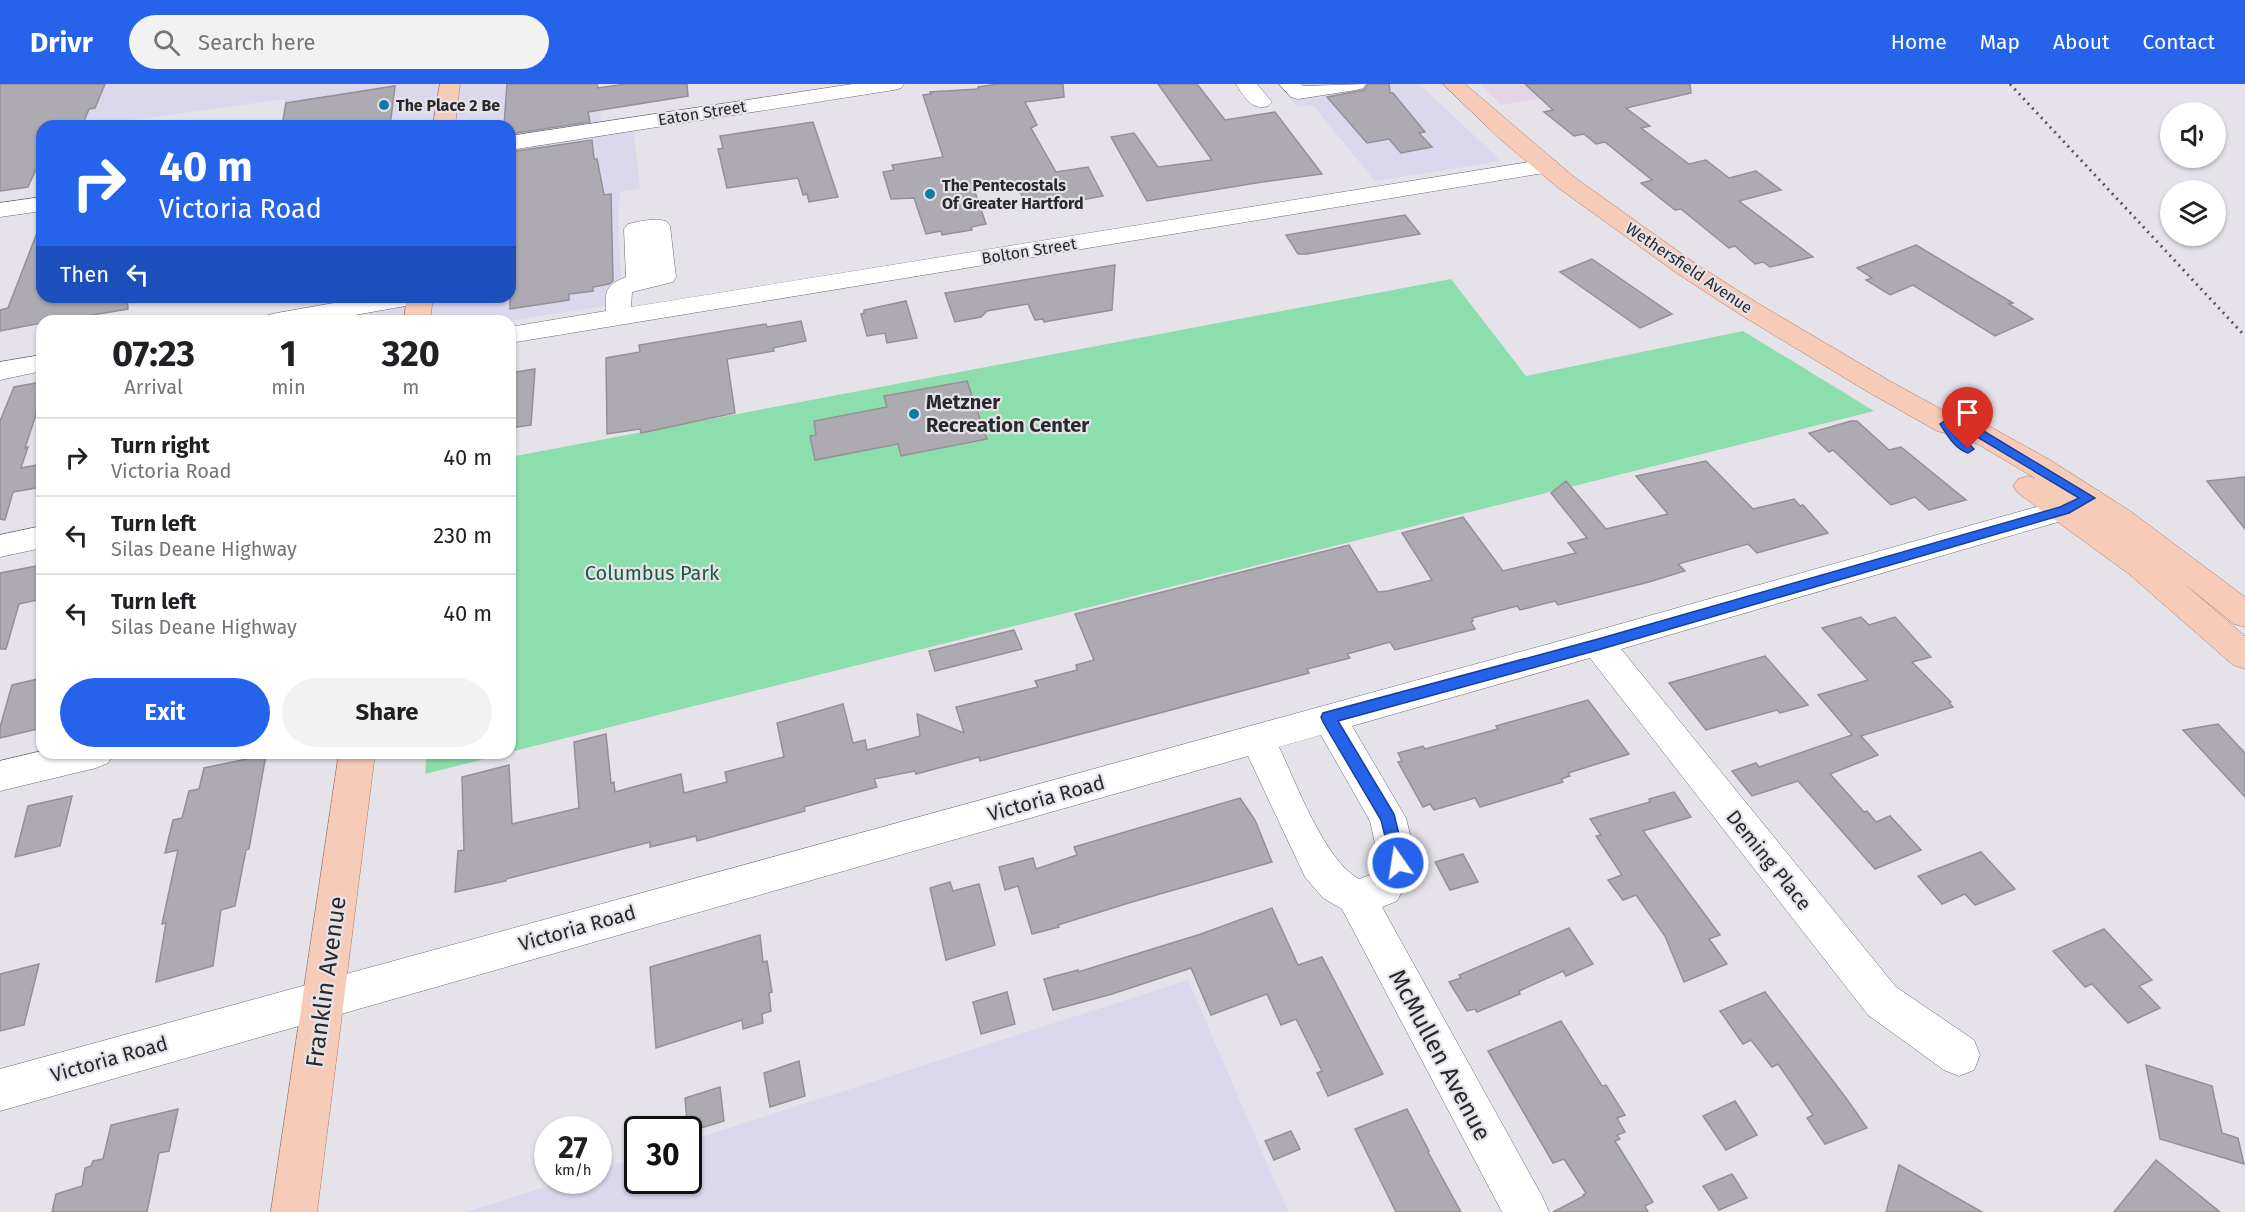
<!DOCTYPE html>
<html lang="en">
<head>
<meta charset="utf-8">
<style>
  :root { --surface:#fff; --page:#f2f2f2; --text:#202124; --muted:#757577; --line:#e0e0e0; --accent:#2563eb }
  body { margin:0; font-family:"Fira Sans",sans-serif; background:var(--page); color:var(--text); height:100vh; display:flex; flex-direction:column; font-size:22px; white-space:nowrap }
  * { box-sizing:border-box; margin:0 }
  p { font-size:20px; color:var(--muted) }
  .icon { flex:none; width:33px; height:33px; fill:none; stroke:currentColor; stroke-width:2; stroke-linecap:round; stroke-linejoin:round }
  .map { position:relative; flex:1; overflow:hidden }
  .drawer { position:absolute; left:36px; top:231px; width:480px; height:444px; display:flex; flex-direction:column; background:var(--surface); border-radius:18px; box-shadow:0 2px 4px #0004 }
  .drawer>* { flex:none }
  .top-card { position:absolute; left:36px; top:36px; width:480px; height:183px; border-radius:18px; box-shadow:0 2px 4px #0004; background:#2563eb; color:#fff; overflow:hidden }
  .controls { position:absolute; left:2160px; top:18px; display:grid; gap:12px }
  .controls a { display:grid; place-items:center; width:66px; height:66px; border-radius:50%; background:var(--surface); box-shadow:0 2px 4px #0004; font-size:30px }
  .speed { position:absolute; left:534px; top:1032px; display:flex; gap:12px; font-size:30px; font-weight:700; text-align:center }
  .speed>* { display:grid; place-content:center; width:78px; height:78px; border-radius:50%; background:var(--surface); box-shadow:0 2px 4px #0004; line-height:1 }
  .speed small { font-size:15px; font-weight:400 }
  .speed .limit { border:3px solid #111; border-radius:9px; background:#fff; color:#111 }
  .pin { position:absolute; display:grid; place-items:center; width:51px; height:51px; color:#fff; margin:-62px -26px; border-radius:50% 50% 50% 0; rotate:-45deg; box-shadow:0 0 6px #0007 }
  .pin .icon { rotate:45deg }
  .me { position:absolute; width:66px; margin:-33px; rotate:347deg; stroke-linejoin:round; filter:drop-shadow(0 0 4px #0008) }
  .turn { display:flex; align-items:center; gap:21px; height:126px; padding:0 24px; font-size:27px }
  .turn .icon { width:78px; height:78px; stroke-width:2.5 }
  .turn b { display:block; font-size:42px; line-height:51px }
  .then { display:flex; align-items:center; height:57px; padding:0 24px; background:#0003; gap:12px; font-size:22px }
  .eta { display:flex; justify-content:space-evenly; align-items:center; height:102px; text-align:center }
  .eta b { font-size:36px; font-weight:700; line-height:42px }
  .cta { display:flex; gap:12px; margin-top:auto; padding:12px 24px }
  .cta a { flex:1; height:69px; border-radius:36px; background:var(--accent); color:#fff; font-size:24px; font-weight:700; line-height:69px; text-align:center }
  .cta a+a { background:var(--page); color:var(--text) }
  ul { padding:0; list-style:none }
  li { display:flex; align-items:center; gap:18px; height:78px; padding:0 24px; border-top:2px solid var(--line) }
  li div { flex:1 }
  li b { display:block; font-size:22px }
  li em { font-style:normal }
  header { display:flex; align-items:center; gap:36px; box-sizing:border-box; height:84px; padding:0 30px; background:var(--accent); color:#fff }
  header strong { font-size:28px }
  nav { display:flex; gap:33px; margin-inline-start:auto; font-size:21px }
  .search { width:420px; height:54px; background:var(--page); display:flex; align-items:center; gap:15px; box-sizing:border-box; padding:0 21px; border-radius:33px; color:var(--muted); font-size:22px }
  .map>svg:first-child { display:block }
  .commercial { fill:#dbd7ec }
  .industrial { fill:#e5d4e5 }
  .green { fill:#8cdfac }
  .building { fill:#adaab2; stroke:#939097; stroke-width:1.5 }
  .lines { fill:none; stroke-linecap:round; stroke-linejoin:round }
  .minor-casing { stroke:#6c6a71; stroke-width:1 }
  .major-casing { stroke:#aa7c66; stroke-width:1 }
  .minor { fill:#fff; fill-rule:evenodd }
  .major { fill:#f6cbb7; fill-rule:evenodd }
  .rail { stroke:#58565a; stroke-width:3; stroke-dasharray:2 4.5; stroke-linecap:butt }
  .route { fill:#2563eb; stroke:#184099; stroke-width:1.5 }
  .poi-dot { fill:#117aa5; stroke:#e5e2ea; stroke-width:2 }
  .labels { text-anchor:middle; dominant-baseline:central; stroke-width:4.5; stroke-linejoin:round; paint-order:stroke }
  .far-poi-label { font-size:16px; font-weight:bold; fill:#29282a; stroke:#e5e2ea; text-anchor:start }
  .far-street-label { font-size:16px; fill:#29282a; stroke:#e5e2ea }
  .poi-label { font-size:20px; font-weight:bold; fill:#29282a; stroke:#e5e2ea; text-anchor:start }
  .park-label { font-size:20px; fill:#185d3a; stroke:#e5e2ea }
  .street-label { font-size:20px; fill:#29282a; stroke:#e5e2ea }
  .near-street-label { font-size:24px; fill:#29282a; stroke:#e5e2ea }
</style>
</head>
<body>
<header>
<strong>Drivr</strong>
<div class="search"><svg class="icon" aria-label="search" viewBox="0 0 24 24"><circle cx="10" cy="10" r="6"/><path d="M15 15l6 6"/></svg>Search here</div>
<nav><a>Home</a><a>Map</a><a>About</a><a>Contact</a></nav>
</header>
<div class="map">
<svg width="2245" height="1128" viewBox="0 0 2245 1128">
  <rect width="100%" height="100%" fill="#e5e2ea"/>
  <g class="commercial">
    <polygon points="0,0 597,0 601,37 632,33 640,104 620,108 618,134 622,219 510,237 368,237 372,213 510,213 510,42 280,42 285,15 88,42 42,42"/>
    <polygon points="1278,0 1419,0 1501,77 1375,97 1313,21 1297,23"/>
    <polygon points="1188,896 1288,1128 466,1128 565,1097 598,1096 599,1086 637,1073 638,1096 688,1096 689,1057"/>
  </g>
  <polygon class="industrial" points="1480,0 1626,0 1501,21"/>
  <g class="green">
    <polygon points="1451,195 1526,292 1743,247 1874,327 510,668 510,373"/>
    <polygon points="427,669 508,669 425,690"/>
  </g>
  <g class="building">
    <polygon points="0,0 105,0 95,24 89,25 82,42 42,42 42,72 28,103 0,107"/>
    <polygon points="507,0 597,0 598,4 626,0 687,0 688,12 588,28 590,38 510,50 510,42 504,42"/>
    <polygon points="998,0 1063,0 1064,13 1025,18 1037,41 1031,44 1056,88 1088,83 1103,112 1071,118 1063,123 1060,118 1028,123 1015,99 974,105 986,140 971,143 972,146 942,151 941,147 926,150 914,114 891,115 883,88 894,86 892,81 943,73 923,11 931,10 930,8 978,5 978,3"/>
    <polygon points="1158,0 1197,0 1225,36 1275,28 1322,90 1262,98 1147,117 1111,53 1134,49 1158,83 1212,76"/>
    <polygon points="1368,0 1389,0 1390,9 1393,9 1425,48 1419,49 1432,63 1401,69 1389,55 1367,59 1327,13 1364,6"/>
    <polygon points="1525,0 1690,0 1691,9 1626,24 1650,42 1641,44 1689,80 1706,76 1729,94 1756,87 1781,106 1739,117 1813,173 1770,183 1763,178 1755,180 1735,162 1729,164 1681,125 1675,126 1641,99 1652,96 1605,58 1596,60 1584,50 1574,52 1544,28 1553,26"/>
    <polygon points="395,2 390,42 282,42 286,19"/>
    <polygon points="813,38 838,113 809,118 807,110 803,111 798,94 727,104 718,65 723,64 720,52"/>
    <polygon points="592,56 594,75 597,75 604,111 611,110 613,197 609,200 593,203 593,207 569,210 569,216 510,225 510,68"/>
    <polygon points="1405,131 1420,150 1307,170 1298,170 1286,151"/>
    <polygon points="40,141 42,213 127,213 128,225 56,237 42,237 42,239 0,247 0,226 8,224"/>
    <polygon points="1916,161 2013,219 2009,220 2033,235 1995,252 1913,201 1890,211 1866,196 1872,194 1857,184"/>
    <polygon points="1592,175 1672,230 1640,244 1560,188"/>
    <polygon points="1115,181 1112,226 1044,238 1043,235 1035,236 1028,220 987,227 981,233 955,238 945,209"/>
    <polygon points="906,217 917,254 887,259 885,249 867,252 861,230 864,229 864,226"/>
    <polygon points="801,237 806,257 773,264 774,267 727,275 735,329 641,349 640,345 607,350 606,274 640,268 639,261 766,240 767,243"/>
    <polygon points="535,285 531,341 510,344 510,289"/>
    <polygon points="967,297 987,355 901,372 898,360 815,376 810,352 816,351 814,337 887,323 884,312"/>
    <polygon points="42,298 42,312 25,364 28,363 21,384 42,380 42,403 13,408 5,436 0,435 0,337 14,303"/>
    <polygon points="1851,337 1857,337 1889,366 1901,363 1966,416 1929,426 1915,413 1891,421 1833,366 1829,368 1809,349"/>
    <polygon points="1706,377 1753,425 1794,415 1800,422 1803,421 1828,449 1757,469 1748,460 1678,480 1685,487 1649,498 1558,521 1555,517 1520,526 1517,522 1472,534 1473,537 1471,538 1475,545 1395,566 1390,558 1347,570 1350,574 1307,585 1309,589 980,677 979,673 916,690 915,687 874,695 877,703 804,723 805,727 697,757 696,752 650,763 650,758 506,795 506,797 455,808 458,767 464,766 462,693 509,681 512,740 579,724 574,658 606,650 611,699 614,698 615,708 681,690 684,709 727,698 725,688 784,673 777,639 843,620 853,659 865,656 867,666 920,652 917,630 964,649 956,623 1038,603 1035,597 1077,586 1076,581 1094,576 1075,530 1349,461 1378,508 1388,507 1432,496 1402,449 1463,433 1503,487 1576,469 1568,459 1587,454 1551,409 1566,397 1606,445 1668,430 1636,392"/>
    <polygon points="2245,393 2245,445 2207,397"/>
    <polygon points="42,481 42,515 19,520 6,565 0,565 0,489"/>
    <polygon points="1861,533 1869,541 1895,533 1931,573 1912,578 1951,618 1949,619 1953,623 1861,652 1878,671 1830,690 1864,728 1867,727 1876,738 1890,732 1921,766 1875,785 1798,697 1752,712 1732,687 1756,679 1759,683 1852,651 1818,611 1868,596 1822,544"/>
    <polygon points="1014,546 1022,565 935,587 929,567"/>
    <polygon points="1765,572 1808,621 1780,629 1777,626 1706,646 1669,599"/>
    <polygon points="42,594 42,644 0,654 0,643 12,601"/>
    <polygon points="1588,616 1629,670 1568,689 1570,692 1561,695 1563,698 1480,723 1475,714 1434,726 1430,720 1423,723 1398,678 1402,677 1398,669 1423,662 1425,665 1498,645 1496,642"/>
    <polygon points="2218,640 2245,669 2245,713 2183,646"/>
    <polygon points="266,671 249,765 246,766 235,822 221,826 213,882 156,898 166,839 162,840 178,766 165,769 173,736 182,734 189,707 199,705 204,684"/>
    <polygon points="1674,708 1691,733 1643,747 1720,851 1709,855 1727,880 1684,898 1665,852 1636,811 1623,816 1608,796 1622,791 1596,752 1601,751 1590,735 1650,718 1649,715"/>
    <polygon points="72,712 60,762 15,773 28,722"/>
    <polygon points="1240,714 1255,736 1272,778 1132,818 1058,841 1059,843 1032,850 1018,802 1005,806 999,783 1033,774 1036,785 1077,771 1074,763"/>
    <polygon points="1981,768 2015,805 1975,821 1965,810 1942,820 1918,792"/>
    <polygon points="1463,770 1478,798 1450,806 1435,778"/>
    <polygon points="950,798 953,807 979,800 995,861 946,876 930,804"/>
    <polygon points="1272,824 1298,881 1322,873 1383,990 1328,1012 1317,989 1322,987 1296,935 1281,941 1267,910 1211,931 1191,884 1112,910 1053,926 1044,895 1078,886 1078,888 1201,850"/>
    <polygon points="1569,844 1593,880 1566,892 1563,887 1519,907 1520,910 1477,928 1475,925 1467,927 1449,898 1461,894 1459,891"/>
    <polygon points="2104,845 2152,896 2139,902 2160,924 2128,939 2092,900 2085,903 2053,867"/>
    <polygon points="760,851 763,878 767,877 772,908 769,909 771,927 762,930 763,939 743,945 742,936 656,964 650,883"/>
    <polygon points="39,880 24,941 0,947 0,890"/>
    <polygon points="1007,908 1015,940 981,950 973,918"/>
    <polygon points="1765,908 1846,1014 1867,1044 1825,1060 1807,1034 1813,1031 1778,980 1772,983 1751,956 1743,960 1720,927"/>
    <polygon points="1561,937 1602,1002 1606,1001 1625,1031 1617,1034 1625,1048 1617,1051 1620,1055 1615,1057 1653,1118 1645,1122 1648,1128 1553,1128 1584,1112 1583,1111 1586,1109 1564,1075 1553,1079 1488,967"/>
    <polygon points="799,977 805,1012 770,1023 764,989"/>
    <polygon points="2146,981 2212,1002 2222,1049 2238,1054 2244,1080 2160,1055"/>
    <polygon points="720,1003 724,1037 688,1048 685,1014"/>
    <polygon points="1735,1017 1757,1051 1726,1066 1703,1032"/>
    <polygon points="178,1025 169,1067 159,1069 147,1128 52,1128 56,1110 82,1102 85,1084 91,1082 93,1077 103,1075 111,1041"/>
    <polygon points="1407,1025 1429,1067 1428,1068 1461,1128 1396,1128 1355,1045"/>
    <polygon points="1291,1047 1300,1065 1274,1076 1265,1057"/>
    <polygon points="2156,1076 2220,1128 2114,1128"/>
    <polygon points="1899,1081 1982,1128 1886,1128"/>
    <polygon points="1732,1090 1747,1114 1719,1126 1703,1102"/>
  </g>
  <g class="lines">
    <defs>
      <g id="minor">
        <polygon points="853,0 904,0 901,4 894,6 510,66 510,52"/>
        <path d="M 1236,0 L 1257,0 L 1272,18 L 1268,22 C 1252,27 1244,13 1236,0 Z"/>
        <polygon points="1279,0 1301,0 1303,2 1366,0 1363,4 1356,6 1298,15 1291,13"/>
        <path d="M 1548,75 L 1556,77 L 1559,82 L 1556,87 L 510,259 L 510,243 L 606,227 C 605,206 606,201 626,193 L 624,145 L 628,140 C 640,137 654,134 666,137 L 670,142 L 676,193 L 673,198 L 632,208 L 631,223 Z"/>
        <polygon points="42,113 42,127 0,133 0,119"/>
        <polygon points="368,213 424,213 420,218 411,221 321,237 264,237 268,231 277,229"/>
        <polygon points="42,271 42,287 0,296 0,278"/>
        <path d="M 2089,404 L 2100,407 L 2104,414 L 2100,421 L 2075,433 L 1621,565 L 1896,903 L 1974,956 L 1980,971 L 1974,986 L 1959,992 L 1944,986 L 1868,931 L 1590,574 L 1352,642 L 1406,734 L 1417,779 L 1397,817 L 1382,823 L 1542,1112 L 1549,1128 L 1502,1128 L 1342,825 L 1323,814 L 1305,793 L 1248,672 L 0,1027 L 0,985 L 1549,560 L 2054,418 ZM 1321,651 L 1370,737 L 1379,777 L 1370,791 L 1359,795 C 1325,777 1296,699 1279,663 Z"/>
        <polygon points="42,442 42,464 0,473 0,451"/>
        <polygon points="42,667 42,669 114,669 108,679 96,684 0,707 0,677"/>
      </g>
      <g id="major">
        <polygon points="440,0 460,0 455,42 433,42"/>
        <polygon points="1443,0 1465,0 1574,93 1696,180 1759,220 1888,296 1957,334 1989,342 2050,376 2130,427 2245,513 2245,543 2234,540 2181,497 2245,552 2245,585 2233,581 2129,490 2018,409 2013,402 2018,395 2028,392 2035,394 1981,362 1967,355 1937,347 1868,308 1741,231 1678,190 1557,103 1500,55"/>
        <polygon points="407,213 433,213 430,237 404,237"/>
        <polygon points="339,669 375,669 317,1128 271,1128"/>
      </g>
    </defs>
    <use href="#minor" class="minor-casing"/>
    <use href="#major" class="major-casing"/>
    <use href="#minor" class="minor"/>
    <use href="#major" class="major"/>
    <polyline class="rail" points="2010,0 2245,252"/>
  </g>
  <path class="route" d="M 1946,336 L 1982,346 L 2095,414 L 2069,429 L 1598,566 L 1338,637 L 1394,730 L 1406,779 L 1404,784 L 1398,786 L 1393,784 L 1381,736 L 1323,638 L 1321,633 L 1323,629 L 1598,555 L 2060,423 L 2079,414 L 1974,351 L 1957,347 L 1974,365 L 1968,369 C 1955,365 1947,351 1940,340 Z"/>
  <g class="poi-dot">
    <circle cx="384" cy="21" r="6"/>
    <circle cx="930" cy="110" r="6"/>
    <circle cx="914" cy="330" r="6"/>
  </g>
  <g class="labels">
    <g class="far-poi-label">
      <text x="396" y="21">The Place 2 Be</text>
      <text x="942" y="101">The Pentecostals<tspan x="942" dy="18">Of Greater Hartford</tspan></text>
    </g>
    <g class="far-street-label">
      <text transform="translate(702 29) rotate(-9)">Eaton Street</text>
      <text transform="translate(1029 167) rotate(-9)">Bolton Street</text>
      <text transform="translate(1689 184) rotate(34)">Wethersfield Avenue</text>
    </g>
    <g class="poi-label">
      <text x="926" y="318">Metzner<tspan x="926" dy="23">Recreation Center</tspan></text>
    </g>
    <g class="park-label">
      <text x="652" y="489">Columbus Park</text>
    </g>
    <g class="street-label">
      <text transform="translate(1046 714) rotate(-16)">Victoria Road</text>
      <text transform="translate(1769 776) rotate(51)">Deming Place</text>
      <text transform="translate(577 844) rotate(-16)">Victoria Road</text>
      <text transform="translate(109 975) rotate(-16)">Victoria Road</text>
    </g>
    <g class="near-street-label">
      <text transform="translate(326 898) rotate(-82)">Franklin Avenue</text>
      <text transform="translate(1440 971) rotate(62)">McMullen Avenue</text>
    </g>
  </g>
</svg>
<div class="controls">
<a><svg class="icon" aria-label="sound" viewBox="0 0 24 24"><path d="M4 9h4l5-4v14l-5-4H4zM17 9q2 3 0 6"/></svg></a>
<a><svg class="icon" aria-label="layers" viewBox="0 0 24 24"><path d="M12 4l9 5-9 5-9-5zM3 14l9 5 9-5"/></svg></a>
</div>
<div class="speed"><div>27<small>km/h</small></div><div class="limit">30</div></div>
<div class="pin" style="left:1968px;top:365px;background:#d93025"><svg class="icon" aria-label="arrive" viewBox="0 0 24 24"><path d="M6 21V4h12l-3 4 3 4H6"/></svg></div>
<svg class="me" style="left:1398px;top:779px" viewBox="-20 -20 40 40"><circle r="17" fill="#2563eb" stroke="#fff" stroke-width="3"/><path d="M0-11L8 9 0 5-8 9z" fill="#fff"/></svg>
<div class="top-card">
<div class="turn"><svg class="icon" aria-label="right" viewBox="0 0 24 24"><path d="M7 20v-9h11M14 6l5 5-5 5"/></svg><div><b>40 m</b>Victoria Road</div></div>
<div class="then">Then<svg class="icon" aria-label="left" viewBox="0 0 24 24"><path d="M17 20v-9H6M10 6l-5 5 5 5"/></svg></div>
</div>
<section class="drawer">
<div class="eta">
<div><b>07:23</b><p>Arrival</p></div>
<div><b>1</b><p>min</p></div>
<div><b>320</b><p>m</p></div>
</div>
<ul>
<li><svg class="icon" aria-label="right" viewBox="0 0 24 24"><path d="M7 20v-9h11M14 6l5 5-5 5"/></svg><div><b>Turn right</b><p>Victoria Road</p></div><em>40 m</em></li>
<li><svg class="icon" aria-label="left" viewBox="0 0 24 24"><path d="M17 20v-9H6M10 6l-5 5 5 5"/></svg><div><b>Turn left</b><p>Silas Deane Highway</p></div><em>230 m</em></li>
<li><svg class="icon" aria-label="left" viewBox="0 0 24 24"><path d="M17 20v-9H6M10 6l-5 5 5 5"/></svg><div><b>Turn left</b><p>Silas Deane Highway</p></div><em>40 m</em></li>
</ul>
<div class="cta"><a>Exit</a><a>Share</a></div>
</section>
</div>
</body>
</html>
